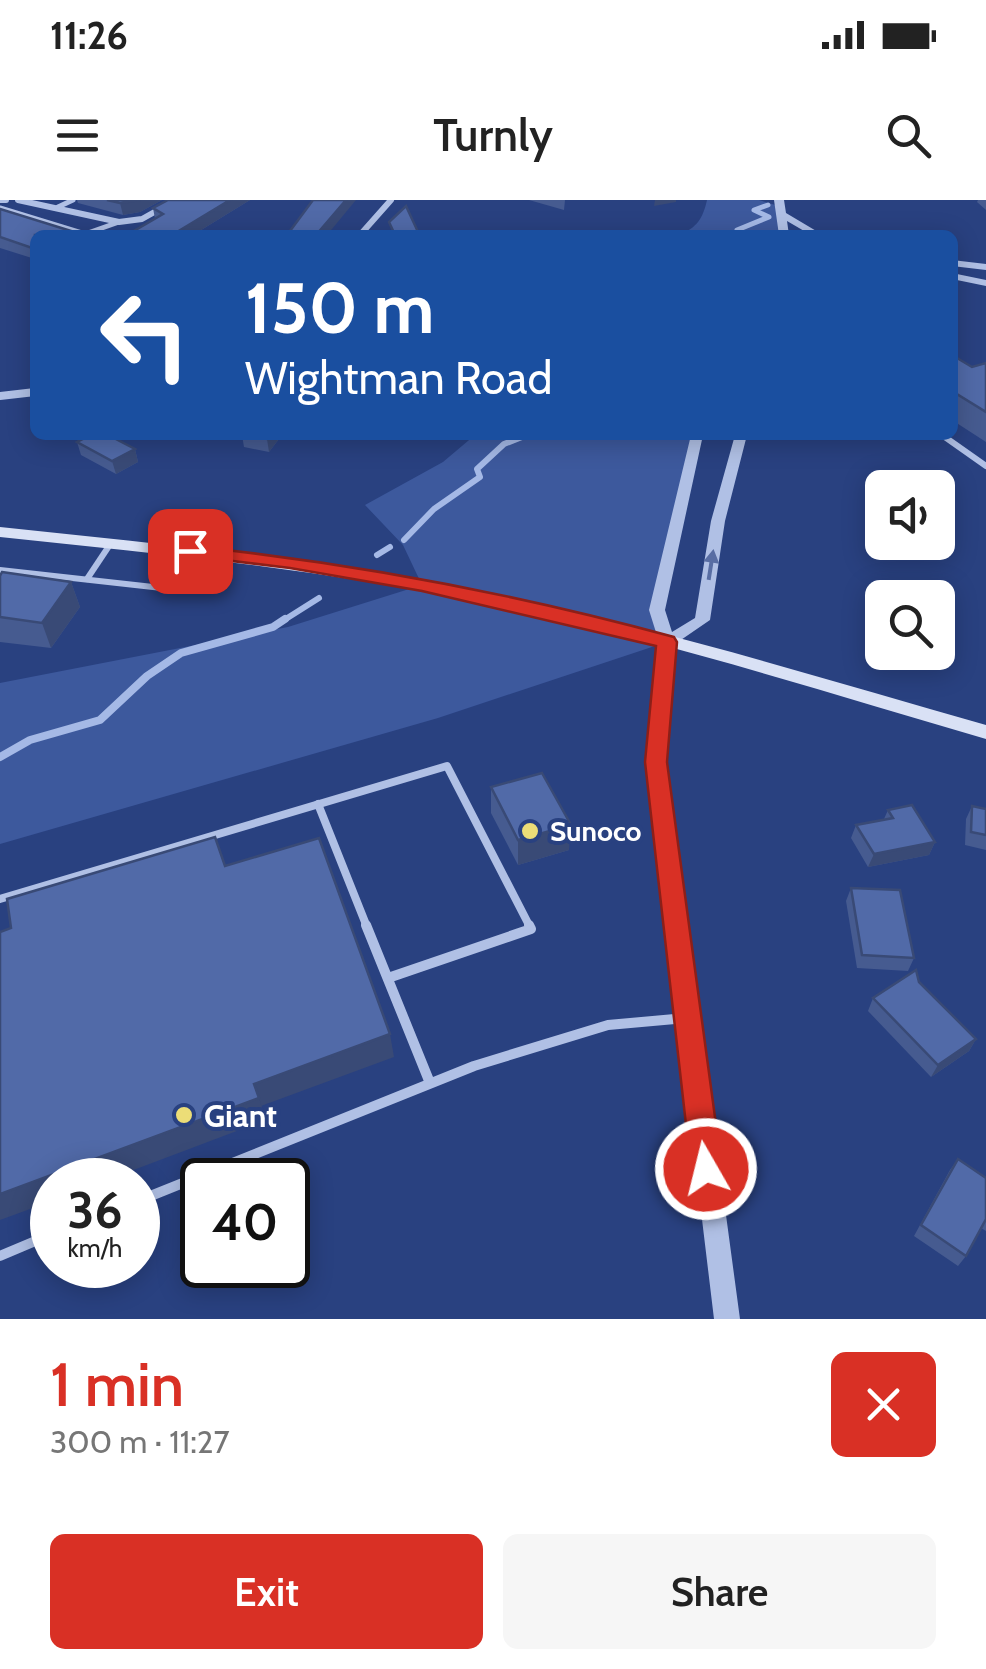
<!DOCTYPE html>
<html lang="en">
<head>
<meta charset="utf-8">
<style>
  :root { --surface:#fff; --page:#f6f6f6; --text:#222; --muted:#767676; --accent:#d93025 }
  body { margin:0; font-family:Cabin,sans-serif; background:var(--page); color:var(--text); height:100vh; display:flex; flex-direction:column; font-size:38px; white-space:nowrap }
  * { box-sizing:border-box; margin:0 }
  p { font-size:32px; color:var(--muted) }
  .icon { flex:none; width:55px; height:55px; fill:none; stroke:currentColor; stroke-width:2; stroke-linecap:round; stroke-linejoin:round }
  .map { position:relative; height:1119px; overflow:hidden }
  .side { display:flex; flex-direction:column; background:var(--surface); flex:1 }
  .side>* { flex:none }
  .hud { position:absolute; left:30px; top:30px; width:928px; height:210px; border-radius:15px; box-shadow:0 5px 25px #0003; background:#1a4fa0; color:#fff; overflow:hidden }
  .controls { position:absolute; left:865px; top:270px; display:grid; gap:20px }
  .controls a { display:grid; place-items:center; width:90px; height:90px; border-radius:15px; background:var(--surface); box-shadow:0 5px 25px #0003; font-size:50px }
  .speed { position:absolute; left:30px; top:958px; display:flex; gap:20px; font-size:50px; font-weight:700; text-align:center }
  .speed>* { display:grid; place-content:center; width:130px; height:130px; border-radius:50%; background:var(--surface); box-shadow:0 5px 25px #0003; line-height:1 }
  .speed small { font-size:25px; font-weight:400 }
  .speed .limit { border:5px solid #111; border-radius:15px; background:#fff; color:#111 }
  .pin { position:absolute; display:grid; place-items:center; width:85px; height:85px; color:#fff; margin:-42px; border-radius:20px; box-shadow:0 5px 15px #0006 }
  .me { position:absolute; width:110px; margin:-55px; rotate:352deg; stroke-linejoin:round; filter:drop-shadow(0 0 8px #0008) }
  .turn { display:flex; align-items:center; gap:35px; height:210px; padding:0 50px; font-size:45px }
  .turn .icon { width:130px; height:130px; stroke-width:2.5 }
  .turn b { display:block; font-size:70px; line-height:85px }
  .round { display:grid; place-items:center; flex:none; width:105px; height:105px; border-radius:15px; background:var(--page) }
  .overview { display:flex; align-items:center; justify-content:space-between; height:170px; padding:0 50px }
  h1 { font-size:60px; font-weight:600; line-height:75px; color:var(--accent) }
  .button { display:flex; gap:20px; margin-top:auto; padding:20px 50px }
  .button a { flex:1; height:115px; border-radius:15px; background:var(--accent); color:#fff; font-size:40px; font-weight:600; line-height:115px; text-align:center }
  .button a+a { background:var(--page); color:var(--text) }
  .status { display:flex; justify-content:space-between; align-items:center; height:70px; padding:0 50px; background:var(--surface); direction:ltr }
  .status svg { height:28px; fill:currentColor }
  header { display:flex; justify-content:space-between; align-items:center; height:130px; padding:0 50px; background:var(--surface); font-size:45px; font-weight:600 }
  .map>svg:first-child { display:block }
  .green { fill:#3d599d }
  .lines { fill:none; stroke-linecap:round; stroke-linejoin:round }
  .stream-far2 { stroke:#a5b9e6; stroke-width:5 }
  .stream-far1 { stroke:#a5b9e6; stroke-width:6 }
  .stream { stroke:#a5b9e6; stroke-width:8 }
  .service-far3 { stroke:#b0c0e5; stroke-width:5 }
  .service-far2 { stroke:#b0c0e5; stroke-width:6 }
  .service-far1 { stroke:#b0c0e5; stroke-width:8 }
  .service { stroke:#b0c0e5; stroke-width:10 }
  .minor-far1 { stroke:#b0c0e5; stroke-width:6 }
  .minor { stroke:#b0c0e5; stroke-width:8 }
  .tertiary { fill:#b0c0e5; fill-rule:evenodd }
  .secondary { fill:#d9e1f5; fill-rule:evenodd }
  .wall { fill:#465b90 }
  .shaded-wall { fill:#394a76 }
  .building { fill:#516aa8; stroke:#394a76; stroke-width:2.5 }
  .oneway { fill:#586da3 }
  .route { fill:#d93025; stroke:#8d1f18; stroke-width:2.5 }
  .poi-dot { fill:#ecdd77; stroke:#294180; stroke-width:4 }
  .labels { text-anchor:middle; dominant-baseline:central; stroke-width:8; stroke-linejoin:round; paint-order:stroke }
  .poi-label { font-size:28px; font-weight:bold; fill:#fff; stroke:#294180; text-anchor:start }
  .near-poi-label { font-size:32px; font-weight:bold; fill:#fff; stroke:#294180; text-anchor:start }
</style>
</head>
<body>
<div class="status"><b>11:26</b><svg viewBox="0 0 49 12"><path d="M0 12V9h3v3zM5 12V6h3v6zM10 12V3h3v9zM15 12V0h3v12zM26 1h20v11H26zM47 4h2v5h-2z"/></svg></div>
<header><svg class="icon" aria-label="menu" viewBox="0 0 24 24"><path d="M4 6h16M4 12h16M4 18h16"/></svg>Turnly<svg class="icon" aria-label="search" viewBox="0 0 24 24"><circle cx="10" cy="10" r="6"/><path d="M15 15l6 6"/></svg></header>
<div class="map">
<svg width="986" height="1119" viewBox="0 0 986 1119">
  <rect width="100%" height="100%" fill="#294180"/>
  <g class="green">
    <path d="M 707,0 L 759,0 L 782,7 L 784,35 L 679,35 C 697,28 703,18 707,0 Z"/>
    <polygon points="475,235 697,235 657,410 667,442 438,518 0,644 0,483 288,427 422,385 403,345 365,305 443,262"/>
  </g>
  <g class="lines">
    <polyline class="stream-far2" points="739,35 737,30 769,17 754,10 768,5"/>
    <g class="stream-far1">
      <polyline points="404,340 434,309 480,277 477,269 504,244 527,235"/>
      <polyline points="377,355 390,347"/>
      <polyline points="281,422 319,398"/>
    </g>
    <polyline class="stream" points="0,557 30,540 100,520 147,476 181,453 273,427 285,419"/>
    <g class="service-far3">
      <polyline points="58,7 73,0"/>
      <polyline points="0,8 85,34 119,22"/>
    </g>
    <g class="service-far2">
      <polyline points="942,235 986,266"/>
      <polyline points="0,370 189,391"/>
      <polyline points="87,379 111,343"/>
    </g>
    <g class="service-far1">
      <polyline points="318,604 367,727"/>
      <polyline points="0,699 447,566 530,727"/>
    </g>
    <g class="service">
      <polyline points="366,725 430,883"/>
      <polyline points="388,778 531,729 529,725"/>
      <polyline points="138,1001 474,866 608,825 686,818"/>
      <polyline points="0,1056 52,1034"/>
    </g>
    <g class="minor-far1">
      <polyline points="0,0 6,0"/>
      <polyline points="18,0 119,22 142,19 176,0"/>
      <polyline points="360,35 391,0"/>
    </g>
    <polyline class="minor" points="0,196 35,192"/>
    <g class="tertiary">
      <polygon points="774,0 784,0 786,13 823,35 811,35 787,21 789,35 779,35"/>
      <polygon points="952,60 986,64 986,70 952,66"/>
      <polygon points="952,73 986,80 986,86 952,79"/>
      <polygon points="691,235 703,235 665,410 672,432 695,418 711,321 735,235 747,235 725,321 710,420 675,444 665,562 740,1119 714,1119 647,562 659,442 649,410"/>
    </g>
    <path class="secondary" d="M 0,327 C 163,344 327,360 488,393 C 657,427 821,478 986,525 L 986,539 C 821,491 657,438 488,404 C 327,370 163,354 0,337 Z"/>
  </g>
  <g class="wall">
    <polygon points="77,0 162,0 140,12 123,15 78,3"/>
    <polygon points="168,0 250,0 193,35 127,35 155,19 153,8"/>
    <polygon points="529,0 565,0 564,10"/>
    <polygon points="978,0 986,0 986,10 977,2"/>
    <polygon points="0,9 35,35 35,59 0,48"/>
    <polygon points="952,155 972,167 986,163 986,242 952,220"/>
    <polygon points="242,235 282,235 269,252 244,247"/>
    <polygon points="77,242 135,249 138,262 116,274 81,255"/>
    <polygon points="0,376 71,382 80,407 51,448 0,442"/>
    <polygon points="491,587 569,650 518,665 491,613"/>
    <polygon points="972,606 986,609 986,650 965,645 966,619"/>
    <polygon points="888,610 935,642 929,655 868,667 851,638 856,625 884,619"/>
    <polygon points="851,688 914,758 908,771 857,768 846,701"/>
    <polygon points="919,782 976,839 969,851 931,877 868,811 873,798"/>
    <polygon points="958,959 986,978 986,1031 981,1028 966,1056 958,1066 914,1036 950,970"/>
  </g>
  <g class="shaded-wall">
    <polygon points="140,0 162,0 140,12 123,15 120,3"/>
    <polygon points="230,0 250,0 193,35 172,35"/>
    <polygon points="346,0 356,0 327,35 316,35"/>
    <polygon points="655,0 676,0 676,2 654,6"/>
    <polygon points="270,235 282,235 269,252 267,239"/>
    <polygon points="135,249 138,262 116,274 112,261"/>
    <polygon points="71,382 80,407 51,448 42,423"/>
    <polygon points="571,625 569,650 518,665 518,640"/>
    <polygon points="935,642 929,655 868,667 874,654"/>
    <polygon points="390,834 394,857 261,906 254,884"/>
    <polygon points="976,839 969,851 931,877 938,865"/>
    <polygon points="259,898 266,920 107,980 52,980 52,1001 0,1020 0,994"/>
  </g>
  <g class="building">
    <polygon points="107,0 140,0 120,3"/>
    <polygon points="168,0 230,0 172,35 127,35 163,14 153,8"/>
    <polygon points="313,0 346,0 316,35 287,35"/>
    <polygon points="406,6 419,34 395,35 389,22"/>
    <polygon points="0,9 84,35 35,35 35,49 0,37"/>
    <polygon points="952,155 972,167 986,163 986,212 952,191"/>
    <polygon points="91,235 108,235 135,249 112,261 77,242"/>
    <polygon points="245,235 270,235 267,239"/>
    <polygon points="2,372 71,382 42,423 0,417 0,376"/>
    <polygon points="542,573 571,625 518,640 491,587"/>
    <polygon points="912,605 935,642 874,654 856,625 893,618 888,610"/>
    <polygon points="972,606 986,609 986,635 971,632"/>
    <polygon points="215,637 225,666 319,638 390,834 254,884 259,898 0,994 0,732 11,728 7,699"/>
    <polygon points="851,688 900,690 914,758 862,755"/>
    <polygon points="916,770 919,782 976,839 938,865 873,798"/>
    <polygon points="958,959 986,978 986,1019 966,1056 921,1025"/>
  </g>
  <defs><path id="oneway-solid" d="M-6-.8H1V-3.2L6.5 0L1 3.2V.8H-6Z" transform="scale(2.5)"/></defs>
  <use class="oneway" href="#oneway-solid" transform="translate(711 365) rotate(-81)"/>
  <path class="route" d="M 190,346 C 353,363 516,394 674,437 L 677,442 L 667,562 L 722,969 L 717,979 L 706,984 L 696,979 L 691,969 L 645,562 L 656,446 L 422,391 L 290,368 L 183,355 L 180,351 Z"/>
  <g class="poi-dot">
    <circle cx="530" cy="631" r="10"/>
    <circle cx="184" cy="915" r="10"/>
  </g>
  <g class="labels">
    <g class="poi-label">
      <text x="550" y="631">Sunoco</text>
    </g>
    <g class="near-poi-label">
      <text x="204" y="915">Giant</text>
    </g>
  </g>
</svg>
<div class="controls">
<a><svg class="icon" aria-label="sound" viewBox="0 0 24 24"><path d="M4 9h4l5-4v14l-5-4H4zM17 9q2 3 0 6"/></svg></a>
<a><svg class="icon" aria-label="search" viewBox="0 0 24 24"><circle cx="10" cy="10" r="6"/><path d="M15 15l6 6"/></svg></a>
</div>
<div class="speed"><div>36<small>km/h</small></div><div class="limit">40</div></div>
<div class="pin" style="left:190px;top:351px;background:#d93025"><svg class="icon" aria-label="arrive" viewBox="0 0 24 24"><path d="M6 21V4h12l-3 4 3 4H6"/></svg></div>
<svg class="me" style="left:706px;top:969px" viewBox="-20 -20 40 40"><circle r="17" fill="#d93025" stroke="#fff" stroke-width="3"/><path d="M0-11L8 9 0 5-8 9z" fill="#fff"/></svg>
<div class="hud">
<div class="turn"><svg class="icon" aria-label="left" viewBox="0 0 24 24"><path d="M17 20v-9H6M10 6l-5 5 5 5"/></svg><div><b>150 m</b>Wightman Road</div></div>
</div>
</div>
<section class="side">
<div class="overview"><div><h1>1 min</h1><p>300 m · 11:27</p></div><a class="round" style="background:#d93025;color:#fff"><svg class="icon" aria-label="close" viewBox="0 0 24 24"><path d="M6 6l12 12M18 6L6 18"/></svg></a></div>
<div class="button"><a>Exit</a><a>Share</a></div>
</section>
</body>
</html>
